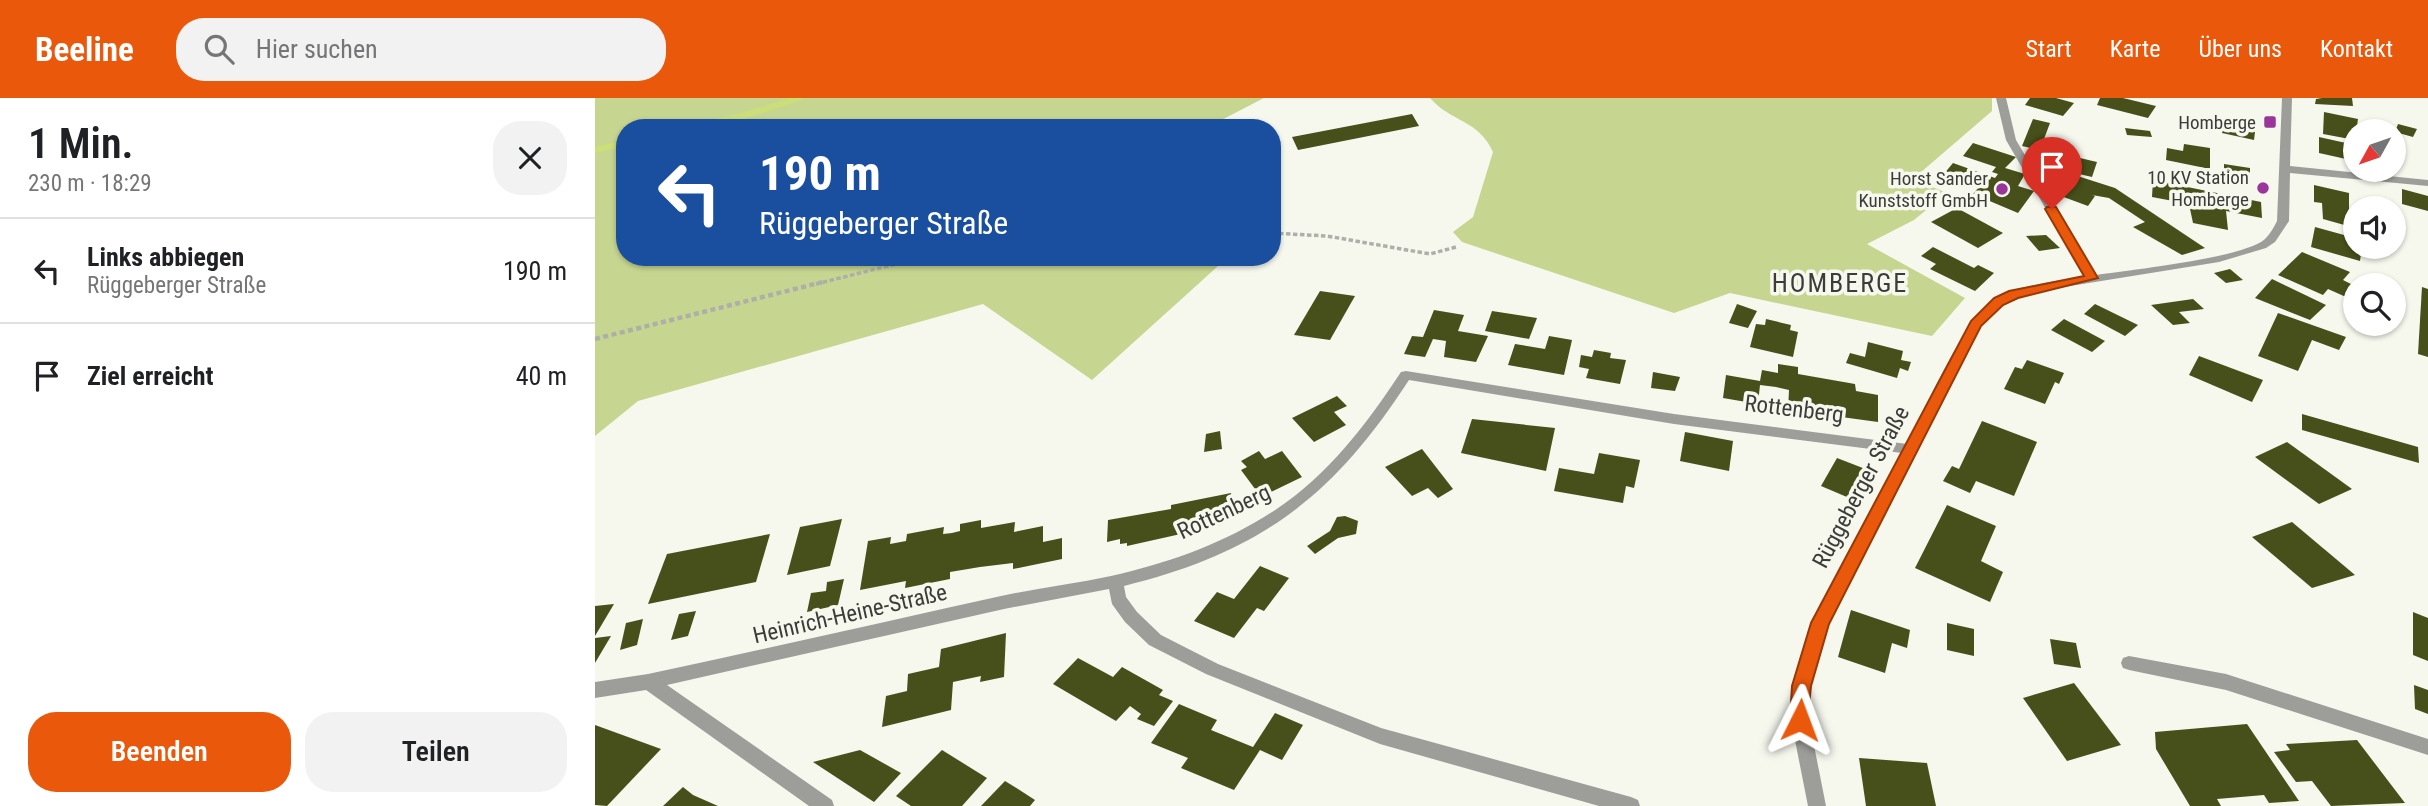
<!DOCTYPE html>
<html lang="de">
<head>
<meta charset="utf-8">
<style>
  :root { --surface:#fff; --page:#f2f2f2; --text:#202124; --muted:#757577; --line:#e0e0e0; --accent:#ea580c }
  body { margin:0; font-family:"Roboto Condensed",sans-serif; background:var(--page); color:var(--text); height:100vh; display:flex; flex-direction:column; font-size:26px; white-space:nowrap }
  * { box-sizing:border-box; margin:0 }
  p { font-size:23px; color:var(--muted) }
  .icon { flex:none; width:38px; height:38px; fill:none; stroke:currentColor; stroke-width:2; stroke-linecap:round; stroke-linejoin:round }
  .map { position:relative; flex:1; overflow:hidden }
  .side { display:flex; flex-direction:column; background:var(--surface); width:595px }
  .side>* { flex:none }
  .guide { position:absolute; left:21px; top:21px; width:665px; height:147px; border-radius:28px; box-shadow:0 2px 5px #0004; background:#1a4fa0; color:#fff; overflow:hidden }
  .needle { width:46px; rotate:230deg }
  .controls { position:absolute; left:1748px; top:21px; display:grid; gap:14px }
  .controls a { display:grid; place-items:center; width:63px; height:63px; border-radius:50%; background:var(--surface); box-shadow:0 2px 5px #0004; font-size:35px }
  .pin { position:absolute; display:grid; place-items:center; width:60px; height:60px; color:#fff; margin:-72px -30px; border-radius:50% 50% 50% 0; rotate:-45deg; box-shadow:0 0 7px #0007 }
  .pin .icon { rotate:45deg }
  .me { position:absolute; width:77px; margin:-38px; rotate:3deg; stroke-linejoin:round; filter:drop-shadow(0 0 5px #0008) }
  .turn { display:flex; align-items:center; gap:24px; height:147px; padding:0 28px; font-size:32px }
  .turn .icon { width:91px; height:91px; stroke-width:2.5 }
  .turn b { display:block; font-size:49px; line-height:60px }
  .round { display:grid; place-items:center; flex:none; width:74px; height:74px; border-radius:28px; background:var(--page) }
  .headline { display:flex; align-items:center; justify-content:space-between; height:119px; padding:0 28px }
  h1 { font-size:42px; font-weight:600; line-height:52px }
  .action { display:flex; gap:14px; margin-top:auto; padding:14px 28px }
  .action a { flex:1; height:80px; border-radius:28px; background:var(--accent); color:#fff; font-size:28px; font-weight:600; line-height:80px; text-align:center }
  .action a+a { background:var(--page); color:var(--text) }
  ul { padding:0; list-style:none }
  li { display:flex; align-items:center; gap:21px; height:105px; padding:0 28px; border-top:2px solid var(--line) }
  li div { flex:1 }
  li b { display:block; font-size:26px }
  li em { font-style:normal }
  header { display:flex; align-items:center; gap:42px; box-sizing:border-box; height:98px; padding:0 35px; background:var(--accent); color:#fff }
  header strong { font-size:33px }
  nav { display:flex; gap:38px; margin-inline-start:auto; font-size:24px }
  .search { width:490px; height:63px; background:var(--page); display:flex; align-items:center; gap:18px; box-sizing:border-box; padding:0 24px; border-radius:28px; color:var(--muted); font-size:26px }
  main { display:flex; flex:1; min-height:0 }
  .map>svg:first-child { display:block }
  .green { fill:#c6d58f }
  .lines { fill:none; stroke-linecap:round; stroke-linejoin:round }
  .stream { stroke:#cbde79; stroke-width:6 }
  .building { fill:#47501a }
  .path-far1 { stroke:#aeafa8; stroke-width:3.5; stroke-dasharray:4.5 2.5; stroke-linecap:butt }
  .path { stroke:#aeafa8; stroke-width:4.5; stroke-dasharray:5 3.5; stroke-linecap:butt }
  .street { fill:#9d9e9a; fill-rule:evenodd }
  .route { fill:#ea580c; stroke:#983908; stroke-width:2 }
  .poi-dot { fill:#9a359a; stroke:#f6f8ee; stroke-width:2.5 }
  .labels { text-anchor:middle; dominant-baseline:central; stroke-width:7; stroke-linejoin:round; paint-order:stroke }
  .far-poi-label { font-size:19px; fill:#3c3d39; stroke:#f6f8ee; text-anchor:end }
  .street-label { font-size:23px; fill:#3c3d39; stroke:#f6f8ee }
  .quarter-label { font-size:26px; letter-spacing:2px; fill:#3c3d39; stroke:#f6f8ee }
</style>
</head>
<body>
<header>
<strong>Beeline</strong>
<div class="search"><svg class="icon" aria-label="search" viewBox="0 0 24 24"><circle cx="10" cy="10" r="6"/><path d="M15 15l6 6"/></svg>Hier suchen</div>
<nav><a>Start</a><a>Karte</a><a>Über uns</a><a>Kontakt</a></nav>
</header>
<main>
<section class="side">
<div class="headline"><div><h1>1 Min.</h1><p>230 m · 18:29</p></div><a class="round"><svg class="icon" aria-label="close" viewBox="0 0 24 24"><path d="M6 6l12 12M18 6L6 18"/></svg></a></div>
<ul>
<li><svg class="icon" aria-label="left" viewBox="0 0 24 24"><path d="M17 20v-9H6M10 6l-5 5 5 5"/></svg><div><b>Links abbiegen</b><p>Rüggeberger Straße</p></div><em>190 m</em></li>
<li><svg class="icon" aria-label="arrive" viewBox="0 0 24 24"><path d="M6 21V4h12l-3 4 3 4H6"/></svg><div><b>Ziel erreicht</b></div><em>40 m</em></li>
</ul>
<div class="action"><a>Beenden</a><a>Teilen</a></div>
</section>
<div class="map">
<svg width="1833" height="708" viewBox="0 0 1833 708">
  <rect width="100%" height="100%" fill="#f6f8ee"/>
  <g class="green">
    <polygon points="0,0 669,0 611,30 30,30 30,159 633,159 497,282 388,206 43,303 0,338"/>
    <path d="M 835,0 L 1397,0 L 1397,13 L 1318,81 L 1352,95 L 1319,122 L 1272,146 L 1370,200 L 1337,238 L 1135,195 L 1079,215 L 867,144 L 858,134 L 878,119 L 898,54 C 883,21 857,25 835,0 Z"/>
  </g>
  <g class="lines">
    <g class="stream">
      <polyline points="94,30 151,17 204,0"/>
      <polyline points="0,52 30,45"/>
    </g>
  </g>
  <g class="building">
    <polygon points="1435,0 1461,0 1479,5 1468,18 1430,7"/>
    <polygon points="1505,0 1528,0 1561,8 1553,20 1502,7"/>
    <polygon points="1727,0 1757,0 1758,8 1720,6 1721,1"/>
    <polygon points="1729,14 1763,21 1760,42 1728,36"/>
    <polygon points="817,16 824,28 703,52 697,39"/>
    <polygon points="1629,20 1661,26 1659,42 1627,35"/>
    <polygon points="1438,21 1455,25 1449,41 1471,46 1468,56 1502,64 1497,79 1467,72 1470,68 1464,66 1467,57 1427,48"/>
    <polygon points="1803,26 1822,31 1818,39 1800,34"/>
    <polygon points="1530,30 1555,33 1557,39 1532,37"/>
    <polygon points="1724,39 1760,47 1760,63 1724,55"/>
    <polygon points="1378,45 1421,59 1410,70 1430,76 1423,88 1439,93 1423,115 1378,96 1384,89 1348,77 1358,65 1400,80 1403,76 1397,74 1401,69 1368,58"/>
    <polygon points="1589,46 1615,50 1615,71 1571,62 1572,50 1588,53"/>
    <polygon points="1629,66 1655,70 1655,84 1648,83 1649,87 1632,84 1629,80"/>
    <polygon points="1470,74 1520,90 1610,150 1587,157 1538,129 1550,124 1514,100 1497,97 1500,98 1493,108 1455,94"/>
    <polygon points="1558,82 1666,104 1667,120 1631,113 1633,132 1598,125 1594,106 1557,99"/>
    <polygon points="1719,87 1754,95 1754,112 1760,113 1760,130 1728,121 1727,105 1719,104"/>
    <polygon points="1807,91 1833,98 1833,113 1807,106"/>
    <polygon points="1362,110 1408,135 1383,150 1336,124"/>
    <polygon points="1720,129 1760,140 1760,149 1767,149 1765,163 1716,149"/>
    <polygon points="1451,137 1465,150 1444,153 1431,138"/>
    <polygon points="1338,149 1379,170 1383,167 1399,175 1380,193 1335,171 1341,166 1326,158"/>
    <polygon points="1707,154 1755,174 1748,182 1760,188 1760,203 1733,191 1728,197 1683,177"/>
    <polygon points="1635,171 1648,182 1631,185 1619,175"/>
    <polygon points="1677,181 1731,207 1715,222 1660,200"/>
    <polygon points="1827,189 1833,191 1833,259 1823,256"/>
    <polygon points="725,193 760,198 735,242 699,237"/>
    <polygon points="1598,201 1609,211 1584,214 1595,225 1578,227 1556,207"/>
    <polygon points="1142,206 1162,213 1153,230 1134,225"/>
    <polygon points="1500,206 1543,227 1530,238 1489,216"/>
    <polygon points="839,212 869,217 863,233 893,238 881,264 849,259 851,243 838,241 830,259 809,256 817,238 828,239"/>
    <polygon points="897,213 942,220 934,241 890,233"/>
    <polygon points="1683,215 1751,239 1744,252 1717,242 1703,273 1663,258"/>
    <polygon points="1171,221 1196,227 1195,232 1203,234 1198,259 1155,249 1161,226 1170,227"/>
    <polygon points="1469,221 1510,243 1497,254 1456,232"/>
    <polygon points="954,238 977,242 969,277 913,267 920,246 950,251"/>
    <polygon points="1273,244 1308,253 1306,262 1316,264 1313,273 1305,270 1302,280 1251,265 1255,255 1270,259"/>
    <polygon points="999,252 1016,255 1015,260 1031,262 1025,286 991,280 994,271 984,269 986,257 997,259"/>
    <polygon points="1604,258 1668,282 1657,304 1594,277"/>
    <polygon points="1432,262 1469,275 1464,286 1460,284 1450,306 1409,291 1420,269 1427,271"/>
    <polygon points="1183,266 1203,269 1203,276 1260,286 1261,293 1283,297 1283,324 1239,318 1239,326 1225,324 1225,317 1193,313 1194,292 1181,289 1165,287 1163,306 1128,300 1131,277 1165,283 1167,272 1183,275"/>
    <polygon points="1058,274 1085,279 1080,293 1056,290"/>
    <polygon points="742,298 752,308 739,314 751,327 719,344 697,320"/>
    <polygon points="1707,316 1823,349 1824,365 1707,332"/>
    <polygon points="877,321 960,330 951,373 866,355"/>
    <polygon points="1387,323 1442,344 1419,398 1381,383 1375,395 1348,383 1357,368 1364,371"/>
    <polygon points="625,333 627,351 609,354 611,336"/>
    <polygon points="1090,334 1138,343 1134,373 1085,363"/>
    <polygon points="1692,344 1757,391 1724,406 1660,359"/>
    <polygon points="827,351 858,391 843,400 833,390 817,398 790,369"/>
    <polygon points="664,353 670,361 687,353 707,379 666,399 646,372 652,369 646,363"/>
    <polygon points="1004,355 1045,362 1039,390 1031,388 1028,405 959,393 964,370 999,376"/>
    <polygon points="1242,360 1273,372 1259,402 1226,388"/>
    <polygon points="636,395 639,413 624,416 626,427 532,448 532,445 525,446 525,441 512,444 513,422 576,411 576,407"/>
    <polygon points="1352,407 1401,428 1386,463 1408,474 1395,504 1320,470"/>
    <polygon points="750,418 763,423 761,436 743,440 720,456 712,448 735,433 742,419"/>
    <polygon points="247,421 235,468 192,477 205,429"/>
    <polygon points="386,422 386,430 420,424 419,434 448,428 448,444 467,440 467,461 418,471 418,465 385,469 355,474 355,481 310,490 311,483 265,492 273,443 296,439 295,446 311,443 312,436 349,429 348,436 357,435 365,433 365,426"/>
    <polygon points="1697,424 1760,477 1717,490 1657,439"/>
    <polygon points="175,436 161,484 53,506 72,456"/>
    <polygon points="665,468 694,480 669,513 662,510 639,540 599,523 622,494 639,501"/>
    <polygon points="249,481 243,507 212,514 216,495 231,493 232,484"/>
    <polygon points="19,506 0,538 0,508"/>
    <polygon points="1256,512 1315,532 1312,550 1297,545 1290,575 1243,559"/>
    <polygon points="101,513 93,538 76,542 84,516"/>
    <polygon points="1818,514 1833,520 1833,563 1818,557"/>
    <polygon points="48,521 42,547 25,552 31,525"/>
    <polygon points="1352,525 1379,531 1379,558 1352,552"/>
    <polygon points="411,535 409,579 385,584 386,578 358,584 356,612 287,629 291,598 312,593 313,576 344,569 346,551"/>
    <polygon points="16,538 0,565 0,540"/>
    <polygon points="1455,541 1481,545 1486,570 1459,566"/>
    <polygon points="483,560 518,579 527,569 568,592 564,597 578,603 559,628 542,621 546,616 535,608 521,623 458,586"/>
    <polygon points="1479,585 1526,647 1472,663 1428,600"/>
    <polygon points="1819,587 1833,592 1833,616 1820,611"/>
    <polygon points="584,606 622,622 616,632 658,649 680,615 708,627 687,662 665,652 639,692 586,670 593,660 556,645"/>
    <polygon points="1652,626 1704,703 1674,705 1669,697 1622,701 1626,708 1595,708 1561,651 1560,634"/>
    <polygon points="0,627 66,651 12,708 0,707"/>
    <polygon points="1762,642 1810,705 1736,708 1717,683 1701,684 1679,654 1695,652 1691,646"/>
    <polygon points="265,652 306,675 279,704 218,664"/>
    <polygon points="347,652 392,680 367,708 316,708 301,698"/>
    <polygon points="1264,660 1332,665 1341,708 1271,708"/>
    <polygon points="410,683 423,691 440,702 435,708 386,708"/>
    <polygon points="88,689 98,697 123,708 68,708"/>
  </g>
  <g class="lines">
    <g class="path-far1">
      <polyline points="677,135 732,138 835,156 861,149"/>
      <polyline points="221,186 329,159"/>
    </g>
    <polyline class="path" points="0,241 228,184"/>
    <g class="street">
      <path d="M 1401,0 L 1411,0 L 1421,42 L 1501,177 C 1534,172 1649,160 1670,141 C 1675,136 1679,129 1682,123 L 1687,0 L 1697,0 L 1695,68 L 1833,82 L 1833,88 L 1695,75 L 1694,123 L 1680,144 L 1671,150 L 1624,164 L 1438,194 L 1408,207 L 1386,228 L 1233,526 L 1216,588 L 1214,622 L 1231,708 L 1213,708 L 1196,622 L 1198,588 L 1217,525 L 1307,355 L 1079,326 L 814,282 C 738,399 666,454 529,488 L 531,499 L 542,514 L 566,537 L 623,566 L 786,630 L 1036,699 L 1043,702 L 1045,708 L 1004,708 L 785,646 L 611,576 L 554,547 L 530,524 L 517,506 L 514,491 L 409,511 L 72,587 L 237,702 L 239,708 L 214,708 L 51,592 L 0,600 L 0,584 L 53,576 C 171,551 288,524 406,498 C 442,490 479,486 516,478 C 569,466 622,448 669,419 C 728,384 769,330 806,274 L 811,273 L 1079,316 L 1312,346 C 1330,311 1370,218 1402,200 C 1429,186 1460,183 1490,179 L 1411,42 Z"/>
      <polygon points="1534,558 1631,576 1833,641 1833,657 1631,592 1534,572 1528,570 1526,565 1528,560"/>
    </g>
  </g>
  <polygon class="route" points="1452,109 1461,109 1503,180 1423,200 1408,207 1386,228 1234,526 1216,588 1212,629 1205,631 1198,629 1195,622 1197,588 1216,525 1376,223 1399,200 1414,193 1489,178 1450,111"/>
  <g class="poi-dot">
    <rect x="1668" y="17" width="14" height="14" rx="3.5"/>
    <circle cx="1668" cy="90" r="7"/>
    <circle cx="1407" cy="91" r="7"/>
  </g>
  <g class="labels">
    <g class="far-poi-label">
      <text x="1661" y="24">Homberge</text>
      <text x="1654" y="79">10 KV Station<tspan x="1654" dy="22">Homberge</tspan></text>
      <text x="1393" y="80">Horst Sander<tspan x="1393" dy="22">Kunststoff GmbH</tspan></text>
    </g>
    <g class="street-label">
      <text transform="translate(1199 311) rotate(7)">Rottenberg</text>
      <text transform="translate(1266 389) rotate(-62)">Rüggeberger Straße</text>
      <text transform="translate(629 414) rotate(-25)">Rottenberg</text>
      <text transform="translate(255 516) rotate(-13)">Heinrich-Heine-Straße</text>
    </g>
    <g class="quarter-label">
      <text x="1245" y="185">HOMBERGE</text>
    </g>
  </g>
</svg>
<div class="controls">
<a><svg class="needle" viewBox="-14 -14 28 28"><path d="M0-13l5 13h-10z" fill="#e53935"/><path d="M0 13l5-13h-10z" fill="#757577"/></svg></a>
<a><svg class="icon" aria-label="sound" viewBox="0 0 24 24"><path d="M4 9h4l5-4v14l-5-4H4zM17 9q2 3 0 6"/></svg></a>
<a><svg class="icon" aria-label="search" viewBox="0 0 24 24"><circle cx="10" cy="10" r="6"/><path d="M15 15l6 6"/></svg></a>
</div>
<div class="pin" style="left:1457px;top:111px;background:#d93025"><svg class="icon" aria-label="arrive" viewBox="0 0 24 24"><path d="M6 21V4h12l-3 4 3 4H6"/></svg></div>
<svg class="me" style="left:1205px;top:622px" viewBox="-20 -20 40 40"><path d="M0-17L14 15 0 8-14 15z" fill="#ea580c" stroke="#fff" stroke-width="4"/></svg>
<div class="guide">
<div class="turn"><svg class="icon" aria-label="left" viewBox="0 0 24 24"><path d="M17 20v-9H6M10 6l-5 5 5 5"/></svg><div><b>190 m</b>Rüggeberger Straße</div></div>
</div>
</div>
</main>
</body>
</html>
